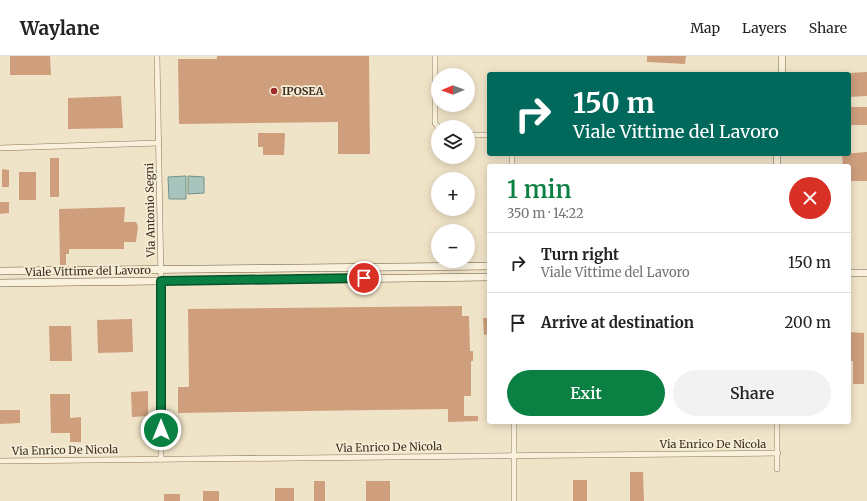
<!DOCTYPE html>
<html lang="en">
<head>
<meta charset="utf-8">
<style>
  :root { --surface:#fff; --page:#f2f2f2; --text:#222; --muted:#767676; --line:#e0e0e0; --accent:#0b8043 }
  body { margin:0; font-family:Merriweather,serif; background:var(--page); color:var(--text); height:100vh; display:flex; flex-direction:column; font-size:15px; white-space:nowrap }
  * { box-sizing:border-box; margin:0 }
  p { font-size:13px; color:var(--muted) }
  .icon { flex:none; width:22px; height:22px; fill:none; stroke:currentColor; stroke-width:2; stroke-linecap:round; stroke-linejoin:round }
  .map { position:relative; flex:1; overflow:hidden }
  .side { position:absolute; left:487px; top:108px; width:364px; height:260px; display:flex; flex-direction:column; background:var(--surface); border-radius:4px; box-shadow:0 2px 10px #0003 }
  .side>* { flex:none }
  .top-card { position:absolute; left:487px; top:16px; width:364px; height:84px; border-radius:4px; box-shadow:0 2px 10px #0003; background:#00695c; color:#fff; overflow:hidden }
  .needle { width:26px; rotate:269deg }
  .fabs { position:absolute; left:431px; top:12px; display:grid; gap:8px }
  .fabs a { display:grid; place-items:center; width:44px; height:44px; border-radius:50%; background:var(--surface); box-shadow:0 2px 10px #0003; font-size:20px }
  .pin { position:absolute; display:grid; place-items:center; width:34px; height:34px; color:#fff; margin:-17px; border:2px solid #fff; border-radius:50%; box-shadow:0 1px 4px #0007 }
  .me { position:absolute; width:44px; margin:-22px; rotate:0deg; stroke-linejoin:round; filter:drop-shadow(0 0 3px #0008) }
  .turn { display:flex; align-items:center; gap:14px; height:84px; padding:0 20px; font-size:18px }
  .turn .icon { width:52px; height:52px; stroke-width:2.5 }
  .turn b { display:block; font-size:28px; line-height:34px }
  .round { display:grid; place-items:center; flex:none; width:42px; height:42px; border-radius:21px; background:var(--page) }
  .head { display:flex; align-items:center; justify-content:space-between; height:68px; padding:0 20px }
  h1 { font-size:24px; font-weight:600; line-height:30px; color:var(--accent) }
  .action { display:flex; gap:8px; margin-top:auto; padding:8px 20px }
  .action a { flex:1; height:46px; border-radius:24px; background:var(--accent); color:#fff; font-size:16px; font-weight:600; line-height:46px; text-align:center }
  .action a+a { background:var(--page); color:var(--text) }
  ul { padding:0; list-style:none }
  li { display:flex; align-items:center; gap:12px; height:60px; padding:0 20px; border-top:1px solid var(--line) }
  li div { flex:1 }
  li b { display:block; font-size:15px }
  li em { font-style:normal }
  header { display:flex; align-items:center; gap:24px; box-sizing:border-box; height:56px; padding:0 20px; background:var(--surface); border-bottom:1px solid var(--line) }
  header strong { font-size:19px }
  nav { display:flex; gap:22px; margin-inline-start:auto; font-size:14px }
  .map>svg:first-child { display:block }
  .water { fill:#a9c4bc; stroke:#6f938a }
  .building { fill:#cf9f7d }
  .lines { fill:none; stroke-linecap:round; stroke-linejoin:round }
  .street-casing { stroke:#8d765c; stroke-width:6 }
  .secondary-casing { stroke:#6f573f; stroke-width:8 }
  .street { stroke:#faf1dc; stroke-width:5 }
  .secondary { stroke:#faf1dc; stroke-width:7 }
  .route-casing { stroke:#07532c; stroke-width:10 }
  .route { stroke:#0b8043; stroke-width:7 }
  .poi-dot { fill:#9e2a2b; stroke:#f7eed8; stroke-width:1.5 }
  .labels { text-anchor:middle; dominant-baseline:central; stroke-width:3.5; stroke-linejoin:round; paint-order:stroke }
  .poi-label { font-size:11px; font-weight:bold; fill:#3d2e20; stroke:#f7eed8; text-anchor:start }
  .street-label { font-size:11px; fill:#3d2e20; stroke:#f7eed8 }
</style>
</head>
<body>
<header>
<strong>Waylane</strong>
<nav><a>Map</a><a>Layers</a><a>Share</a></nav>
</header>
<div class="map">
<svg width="867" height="445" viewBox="0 0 867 445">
  <rect width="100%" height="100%" fill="#f0e4c8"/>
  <g class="water">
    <polygon points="186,120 186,143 169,143 168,121"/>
    <polygon points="188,120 204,121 204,137 188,138"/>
  </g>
  <g class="building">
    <polygon points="10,0 50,0 51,19 10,19"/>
    <polygon points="217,0 369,0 370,98 338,98 338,66 179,68 178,3 217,3"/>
    <polygon points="647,0 686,0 685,8 647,6"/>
    <polygon points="867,16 867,40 849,41 849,17"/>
    <polygon points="121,40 123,72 68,73 68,42"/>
    <rect x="849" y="51" width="18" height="18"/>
    <polygon points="258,77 285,77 284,99 263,99 263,91 258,91"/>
    <polygon points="867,96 867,125 849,125 849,110 843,110 842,98"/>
    <rect x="50" y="102" width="9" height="39"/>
    <polygon points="2,113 9,114 9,131 2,131"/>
    <rect x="19" y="116" width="17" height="28"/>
    <polygon points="0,146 9,146 9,157 0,158"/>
    <polygon points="125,151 124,166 136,166 138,170 136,186 124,186 124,193 69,193 69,198 66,198 66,209 60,209 59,153"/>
    <polygon points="462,250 462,260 469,260 470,295 473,295 473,305 471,305 471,340 464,340 464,360 478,360 478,365 448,366 448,353 178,357 178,331 189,331 188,253"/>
    <polygon points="483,262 489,262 489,278 484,279"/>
    <polygon points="132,263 133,296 98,297 97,264"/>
    <polygon points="49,270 71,270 72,305 50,305"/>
    <polygon points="849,276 864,277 864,328 853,328 853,305 849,305"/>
    <polygon points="148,335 148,360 132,361 131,336"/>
    <polygon points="50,338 70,338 70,362 81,361 81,386 70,386 70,377 51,377"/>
    <polygon points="0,354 20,354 20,367 0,368"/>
    <polygon points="630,416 643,416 644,445 630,445"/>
    <rect x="573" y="424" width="14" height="21"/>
    <rect x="314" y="425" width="11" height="20"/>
    <rect x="366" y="425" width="24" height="20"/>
    <rect x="275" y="432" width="19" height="13"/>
    <rect x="203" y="435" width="16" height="10"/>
    <rect x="164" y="438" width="16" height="7"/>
  </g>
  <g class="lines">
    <defs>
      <g id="street">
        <polyline points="157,0 161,225 161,403"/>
        <polyline points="435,0 435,67 438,71"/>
        <polyline points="468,79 489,79"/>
        <polyline points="0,92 159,87"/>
        <polyline points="512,98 512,110"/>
        <polyline points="514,366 514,445"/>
        <polyline points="777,366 777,413"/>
        <polyline points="0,405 778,397"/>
      </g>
      <g id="secondary">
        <polyline points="782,18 782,0"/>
        <polyline points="777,110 777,98"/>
        <polyline points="0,215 489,210"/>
        <polyline points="849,217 867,217"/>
        <polyline points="0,227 489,221"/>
      </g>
    </defs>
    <use href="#street" class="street-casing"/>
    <use href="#secondary" class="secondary-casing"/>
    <use href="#street" class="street"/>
    <use href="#secondary" class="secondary"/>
  </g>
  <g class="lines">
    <defs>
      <polyline id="route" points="161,374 161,225 364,222"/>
    </defs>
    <use href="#route" class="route-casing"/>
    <use href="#route" class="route"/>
  </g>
  <circle class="poi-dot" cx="274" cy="35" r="4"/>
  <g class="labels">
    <g class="poi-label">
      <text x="282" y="35">IPOSEA</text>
    </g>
    <g class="street-label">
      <text transform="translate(150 154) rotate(-91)">Via Antonio Segni</text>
      <text transform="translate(88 215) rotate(-1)">Viale Vittime del Lavoro</text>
      <text x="713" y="388">Via Enrico De Nicola</text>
      <text transform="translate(389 391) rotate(-1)">Via Enrico De Nicola</text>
      <text transform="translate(65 394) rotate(-1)">Via Enrico De Nicola</text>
    </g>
  </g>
</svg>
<div class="fabs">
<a><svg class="needle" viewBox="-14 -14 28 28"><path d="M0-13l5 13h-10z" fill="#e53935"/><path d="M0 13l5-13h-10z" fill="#767676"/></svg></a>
<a><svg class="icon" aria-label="layers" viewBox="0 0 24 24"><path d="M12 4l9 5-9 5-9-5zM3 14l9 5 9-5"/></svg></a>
<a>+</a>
<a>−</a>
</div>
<div class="pin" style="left:364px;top:222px;background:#d93025"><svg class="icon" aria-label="arrive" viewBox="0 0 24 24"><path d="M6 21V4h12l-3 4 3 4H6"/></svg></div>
<svg class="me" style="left:161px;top:374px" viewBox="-20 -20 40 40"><circle r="17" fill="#0b8043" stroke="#fff" stroke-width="3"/><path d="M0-11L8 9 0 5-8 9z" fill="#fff"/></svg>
<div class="top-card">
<div class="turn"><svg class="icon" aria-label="right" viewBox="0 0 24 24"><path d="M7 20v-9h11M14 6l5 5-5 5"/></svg><div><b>150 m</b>Viale Vittime del Lavoro</div></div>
</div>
<section class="side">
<div class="head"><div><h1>1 min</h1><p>350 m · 14:22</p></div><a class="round" style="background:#d93025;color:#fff"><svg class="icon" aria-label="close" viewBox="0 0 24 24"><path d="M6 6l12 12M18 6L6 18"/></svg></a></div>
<ul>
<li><svg class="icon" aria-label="right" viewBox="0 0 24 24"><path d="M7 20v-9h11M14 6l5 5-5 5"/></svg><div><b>Turn right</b><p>Viale Vittime del Lavoro</p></div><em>150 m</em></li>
<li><svg class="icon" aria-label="arrive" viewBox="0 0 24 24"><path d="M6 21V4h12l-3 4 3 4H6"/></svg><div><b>Arrive at destination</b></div><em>200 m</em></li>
</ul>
<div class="action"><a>Exit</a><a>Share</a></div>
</section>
</div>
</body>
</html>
